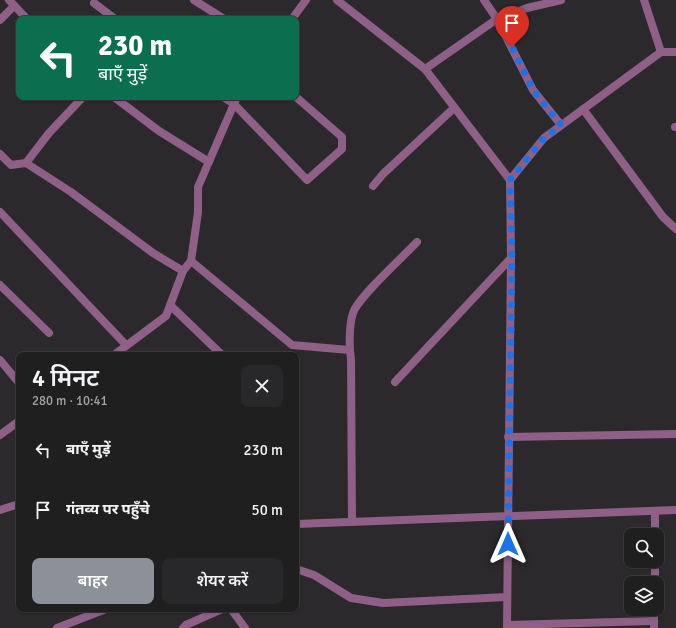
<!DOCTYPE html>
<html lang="hi">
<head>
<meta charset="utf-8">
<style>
  :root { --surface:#201f20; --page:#282729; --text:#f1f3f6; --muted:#a2a2a5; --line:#3d3d3e; --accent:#8c9099 }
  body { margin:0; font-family:Signika,"Noto Sans Devanagari",sans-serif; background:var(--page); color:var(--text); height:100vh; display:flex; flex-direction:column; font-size:15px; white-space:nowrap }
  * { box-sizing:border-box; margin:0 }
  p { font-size:13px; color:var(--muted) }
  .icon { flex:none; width:22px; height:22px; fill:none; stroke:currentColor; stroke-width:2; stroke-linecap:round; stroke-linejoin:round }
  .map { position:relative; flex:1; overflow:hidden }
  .drawer { position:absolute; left:16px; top:352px; width:283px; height:260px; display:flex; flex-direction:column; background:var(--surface); border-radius:8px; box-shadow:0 1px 3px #0004,0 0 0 1px var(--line) }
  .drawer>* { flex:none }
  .guide { position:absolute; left:16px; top:16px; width:283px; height:84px; border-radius:8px; box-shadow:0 1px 3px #0004,0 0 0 1px var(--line); background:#0b6e4f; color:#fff; overflow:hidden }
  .fabs { position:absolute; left:624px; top:528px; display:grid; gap:8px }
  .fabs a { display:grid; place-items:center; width:40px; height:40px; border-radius:8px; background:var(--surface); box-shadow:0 1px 3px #0004,0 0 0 1px var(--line); font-size:20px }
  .pin { position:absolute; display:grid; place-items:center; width:34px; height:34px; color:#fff; margin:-41px -17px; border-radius:50% 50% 50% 0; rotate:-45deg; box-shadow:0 0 4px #0007 }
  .pin .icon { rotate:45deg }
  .me { position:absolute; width:44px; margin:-22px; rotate:0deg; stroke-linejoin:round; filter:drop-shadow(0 0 3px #0008) }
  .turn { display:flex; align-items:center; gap:14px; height:84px; padding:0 16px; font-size:18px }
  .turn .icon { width:52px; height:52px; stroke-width:2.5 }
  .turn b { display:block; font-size:28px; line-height:34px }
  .round { display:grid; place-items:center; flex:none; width:42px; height:42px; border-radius:8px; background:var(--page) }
  .overview { display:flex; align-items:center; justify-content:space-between; height:68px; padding:0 16px }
  h1 { font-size:24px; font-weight:600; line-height:30px }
  .primary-button { display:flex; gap:8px; margin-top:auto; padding:8px 16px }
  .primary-button a { flex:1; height:46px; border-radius:8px; background:var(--accent); color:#fff; font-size:16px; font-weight:600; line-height:46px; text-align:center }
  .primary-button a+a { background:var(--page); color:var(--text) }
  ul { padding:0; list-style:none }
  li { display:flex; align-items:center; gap:12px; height:60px; padding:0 16px }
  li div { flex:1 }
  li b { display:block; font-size:15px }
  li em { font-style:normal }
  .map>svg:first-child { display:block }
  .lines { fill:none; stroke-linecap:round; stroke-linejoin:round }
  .street { stroke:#8f5f87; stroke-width:8 }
  .route { stroke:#1a73e8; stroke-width:7; stroke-dasharray:0 12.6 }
</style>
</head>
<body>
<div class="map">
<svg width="676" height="628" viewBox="0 0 676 628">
  <rect width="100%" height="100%" fill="#2b292b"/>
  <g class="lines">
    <g class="street">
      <polyline points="9,0 27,19"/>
      <polyline points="194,0 224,19"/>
      <polyline points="337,0 425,69 510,180 511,258 507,628"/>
      <polyline points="484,0 497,19 533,90 561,125"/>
      <polyline points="644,0 661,52"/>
      <polyline points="94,3 115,19"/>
      <polyline points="292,19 306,0"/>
      <polyline points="0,20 14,6"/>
      <polyline points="425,69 497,19 527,8 561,0"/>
      <polyline points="114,97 159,131 209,162"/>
      <polyline points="223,97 234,104 307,180 342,149 342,137 296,97"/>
      <polyline points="583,109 663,217 676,229"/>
      <polyline points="675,127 676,127"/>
      <polyline points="0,154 11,165 26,163 71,192 153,253 183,271"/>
      <polyline points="26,163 49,133 83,97"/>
      <polyline points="510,180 544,138 661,52 676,52"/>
      <polyline points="373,186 383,174 454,108"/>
      <polyline points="0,212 126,345"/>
      <polyline points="191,261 292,345 349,350"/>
      <polyline points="0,285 49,333"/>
      <polyline points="170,305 222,355"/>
      <polyline points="114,355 166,316 183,271 191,261 198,212 198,187 237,97"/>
      <polyline points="0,360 19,383"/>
      <polyline points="395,382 511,258"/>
      <polyline points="0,435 19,421"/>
      <polyline points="508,437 676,434"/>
      <polyline points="0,510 19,504"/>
      <path d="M 352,522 L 351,359 C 349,348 349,325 353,313 C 358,297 403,257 417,242"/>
      <polyline points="296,524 676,510"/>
      <polyline points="655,535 655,511"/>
      <polyline points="296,569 314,575 351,598 383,603 507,597"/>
      <polyline points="655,583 655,561"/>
      <polyline points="231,609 245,628"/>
      <polyline points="507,625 654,621"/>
      <polyline points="57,628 106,609"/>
      <polyline points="183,628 186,625 222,609"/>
      <polyline points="654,628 654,609"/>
    </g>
  </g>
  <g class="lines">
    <polyline class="route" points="508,544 512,258 510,180 544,138 561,125 533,90 512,47"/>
  </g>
</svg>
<div class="fabs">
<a><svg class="icon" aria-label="search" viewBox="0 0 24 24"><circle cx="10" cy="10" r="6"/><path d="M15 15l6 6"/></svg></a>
<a><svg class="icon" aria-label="layers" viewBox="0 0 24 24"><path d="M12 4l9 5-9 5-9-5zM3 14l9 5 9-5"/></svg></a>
</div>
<div class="pin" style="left:512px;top:47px;background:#d93025"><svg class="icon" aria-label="arrive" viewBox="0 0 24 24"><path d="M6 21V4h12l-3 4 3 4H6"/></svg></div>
<svg class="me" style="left:508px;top:544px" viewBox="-20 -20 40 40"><path d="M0-17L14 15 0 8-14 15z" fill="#1a73e8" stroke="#fff" stroke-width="4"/></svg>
<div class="guide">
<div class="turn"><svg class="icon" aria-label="left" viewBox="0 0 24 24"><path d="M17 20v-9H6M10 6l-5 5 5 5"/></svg><div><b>230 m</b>बाएँ मुड़ें</div></div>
</div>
<section class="drawer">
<div class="overview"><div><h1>4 मिनट</h1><p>280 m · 10:41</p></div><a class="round"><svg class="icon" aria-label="close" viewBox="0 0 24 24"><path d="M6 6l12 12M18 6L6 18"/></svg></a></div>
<ul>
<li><svg class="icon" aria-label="left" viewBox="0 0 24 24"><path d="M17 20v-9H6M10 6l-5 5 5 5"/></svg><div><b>बाएँ मुड़ें</b></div><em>230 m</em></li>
<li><svg class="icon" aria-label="arrive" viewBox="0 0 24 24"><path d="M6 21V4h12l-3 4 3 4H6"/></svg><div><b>गंतव्य पर पहुँचे</b></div><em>50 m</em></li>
</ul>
<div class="primary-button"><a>बाहर</a><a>शेयर करें</a></div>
</section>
</div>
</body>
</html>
